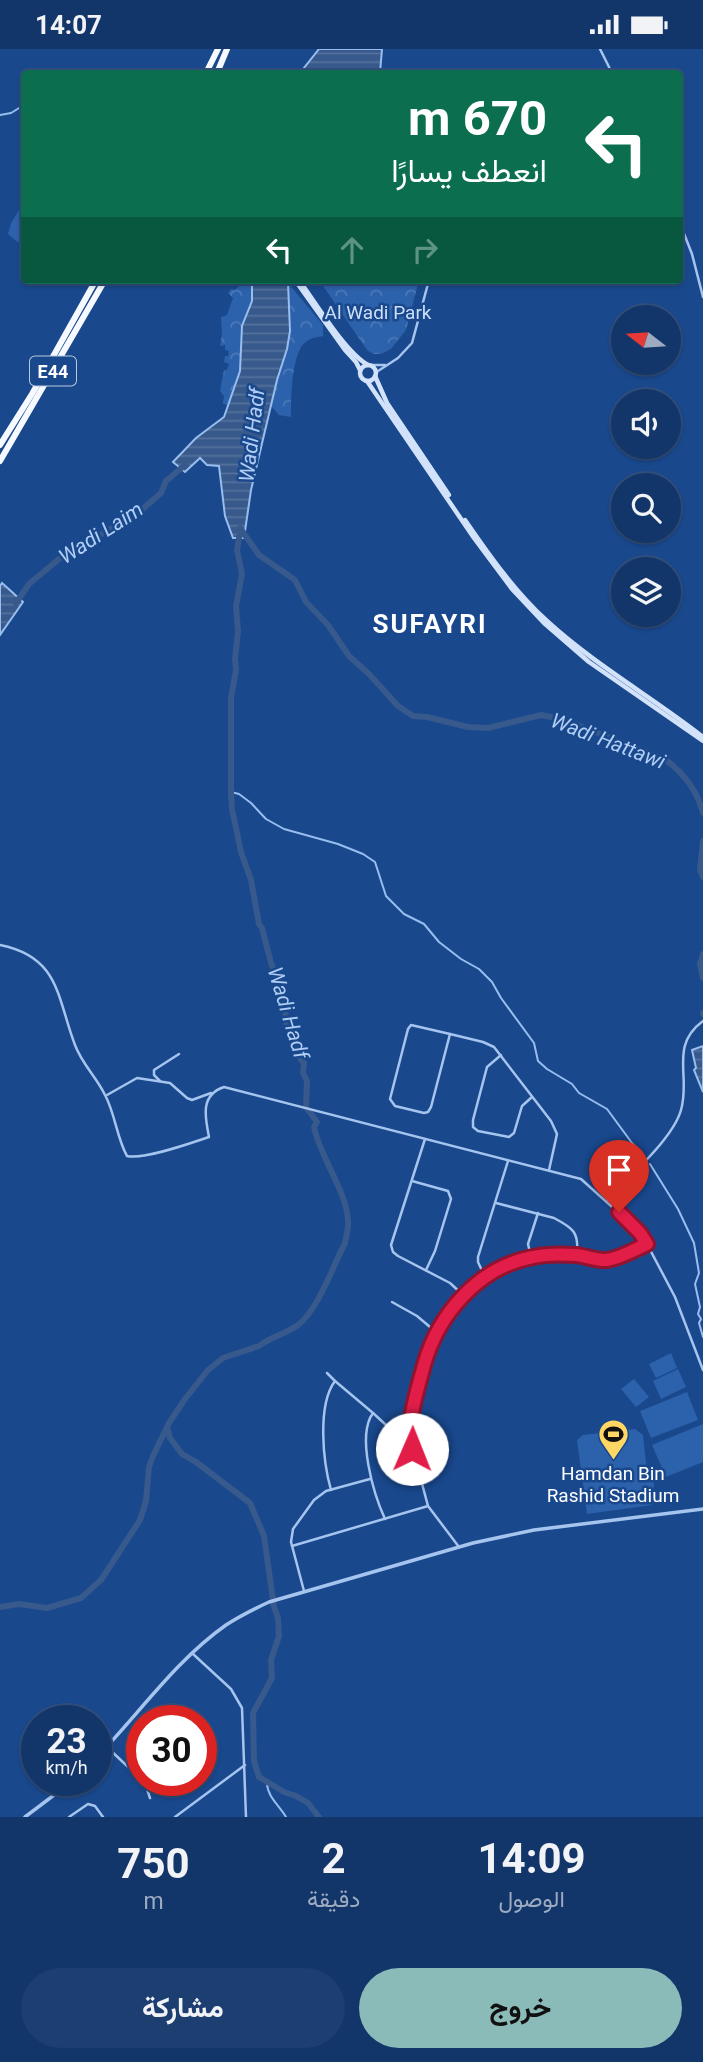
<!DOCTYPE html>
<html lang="ar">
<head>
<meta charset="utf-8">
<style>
  :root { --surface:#13366a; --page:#1c3e70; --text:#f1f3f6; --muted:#9dabc1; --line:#32507e; --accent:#8bbbb9 }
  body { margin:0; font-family:Roboto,Vazirmatn,sans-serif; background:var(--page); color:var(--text); direction:rtl; height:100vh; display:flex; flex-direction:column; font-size:26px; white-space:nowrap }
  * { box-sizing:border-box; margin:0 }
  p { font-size:23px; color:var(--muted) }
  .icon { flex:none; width:38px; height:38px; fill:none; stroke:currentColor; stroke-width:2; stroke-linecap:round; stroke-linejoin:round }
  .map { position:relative; height:1768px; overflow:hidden; direction:ltr }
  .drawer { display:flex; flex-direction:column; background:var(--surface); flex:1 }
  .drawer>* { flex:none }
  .banner { position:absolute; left:21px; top:21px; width:662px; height:214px; border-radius:7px; box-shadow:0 2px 5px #0004,0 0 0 2px var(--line); direction:rtl; background:#0b6e4f; color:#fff; overflow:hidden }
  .needle { width:46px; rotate:287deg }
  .fabs { position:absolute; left:611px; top:256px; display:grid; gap:14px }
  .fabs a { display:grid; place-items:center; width:70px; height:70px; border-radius:50%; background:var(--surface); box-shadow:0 2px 5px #0004,0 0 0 2px var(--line); font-size:35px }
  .speed { position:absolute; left:21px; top:1656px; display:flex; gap:14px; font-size:35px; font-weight:700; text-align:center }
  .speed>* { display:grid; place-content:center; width:91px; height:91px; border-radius:50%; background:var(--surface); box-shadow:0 2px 5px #0004,0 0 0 2px var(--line); line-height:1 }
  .speed small { font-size:18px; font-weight:400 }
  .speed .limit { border:10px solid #d22; background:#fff; color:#111 }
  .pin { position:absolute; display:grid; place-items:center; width:60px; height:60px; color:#fff; margin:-72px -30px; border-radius:50% 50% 50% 0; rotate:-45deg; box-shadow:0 0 7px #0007 }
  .pin .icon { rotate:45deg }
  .me { position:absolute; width:77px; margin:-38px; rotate:1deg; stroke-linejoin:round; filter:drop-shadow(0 0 5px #0008) }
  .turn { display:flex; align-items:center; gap:24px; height:147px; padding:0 21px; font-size:32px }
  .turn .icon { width:91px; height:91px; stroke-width:2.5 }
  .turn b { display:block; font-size:49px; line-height:60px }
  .lanes { display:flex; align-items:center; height:66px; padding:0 21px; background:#0003; justify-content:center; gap:35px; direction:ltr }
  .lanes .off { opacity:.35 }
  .eta { display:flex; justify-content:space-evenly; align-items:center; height:119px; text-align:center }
  .eta b { font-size:42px; font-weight:700; line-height:49px }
  .button { display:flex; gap:14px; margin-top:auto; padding:14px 21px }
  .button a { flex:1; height:80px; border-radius:42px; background:var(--accent); color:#111; font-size:28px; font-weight:700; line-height:80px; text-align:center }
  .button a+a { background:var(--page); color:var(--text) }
  .status { display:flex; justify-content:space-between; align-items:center; height:49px; padding:0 35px; background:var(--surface); direction:ltr }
  .status svg { height:19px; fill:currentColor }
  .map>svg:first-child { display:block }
  .forest { fill:url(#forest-crowns) }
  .pitch { fill:#2c61ab }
  .water { fill:url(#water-rules); stroke:#98bef0; stroke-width:2 }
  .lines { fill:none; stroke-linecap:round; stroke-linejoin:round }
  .stream { stroke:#98bef0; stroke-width:2 }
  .river { stroke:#37598b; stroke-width:6 }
  .minor { stroke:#a5c4ee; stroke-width:2.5 }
  .tertiary { stroke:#a5c4ee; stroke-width:3.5 }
  .secondary { stroke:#d2e2fa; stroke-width:4.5 }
  .trunk { stroke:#f6f9ff; stroke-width:6 }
  .route-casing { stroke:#92132f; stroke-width:18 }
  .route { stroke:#e11d48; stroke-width:12 }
  .labels { text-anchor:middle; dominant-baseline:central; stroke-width:5; stroke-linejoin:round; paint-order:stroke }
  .shield { fill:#19488d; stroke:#bac8dd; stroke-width:2 }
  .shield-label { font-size:18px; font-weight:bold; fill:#fff }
  .park-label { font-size:19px; fill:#cbdffa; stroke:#19488d }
  .poi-label { font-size:19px; fill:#fff; stroke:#19488d }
  .water-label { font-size:21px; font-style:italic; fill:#b1cef5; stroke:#19488d }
  .district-label { font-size:26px; font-weight:bold; letter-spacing:2px; fill:#fff; stroke:#19488d }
</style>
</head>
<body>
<div class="status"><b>14:07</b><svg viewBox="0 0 49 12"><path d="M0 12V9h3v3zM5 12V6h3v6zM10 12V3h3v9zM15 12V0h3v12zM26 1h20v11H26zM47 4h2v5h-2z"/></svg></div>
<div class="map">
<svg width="703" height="1768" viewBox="0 0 703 1768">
  <defs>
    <pattern id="forest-crowns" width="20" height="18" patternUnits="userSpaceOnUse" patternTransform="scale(1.75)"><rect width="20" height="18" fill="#2c61ab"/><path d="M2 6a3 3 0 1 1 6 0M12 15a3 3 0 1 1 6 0" fill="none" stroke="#4c79b8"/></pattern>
    <pattern id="water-rules" width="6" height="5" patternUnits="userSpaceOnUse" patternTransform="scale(1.75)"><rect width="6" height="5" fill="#37598b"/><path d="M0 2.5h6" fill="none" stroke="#55729c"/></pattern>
  </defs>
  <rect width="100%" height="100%" fill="#19488d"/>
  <g class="forest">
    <polygon points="241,231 252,231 252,252 242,277 240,322 228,357 223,354 224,347 220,342 224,321 227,321 229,315 224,313 225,307 228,307 229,302 225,301 225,296 220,297 222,284 221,268 227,266 233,249 228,244 231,240 235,241 240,236"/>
    <polygon points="319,231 419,231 406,281 391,300 381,305 374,305 368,302 360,291"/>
    <path d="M 288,234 L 323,276 L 323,287 C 318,288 311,289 307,292 C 291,301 291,351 291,368 L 279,366 L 271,357 L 277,331 L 287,300 L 290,282 Z"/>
  </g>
  <g class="pitch">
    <polygon points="24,153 24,188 21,194 16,192 8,185 11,174"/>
    <polygon points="671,1304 677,1319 656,1329 649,1315"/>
    <polygon points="678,1320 686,1338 661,1350 653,1332"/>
    <polygon points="634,1330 649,1348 636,1358 621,1340"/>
    <polygon points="687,1343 698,1371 651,1389 640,1362"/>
    <polygon points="703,1375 703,1413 666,1428 652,1396"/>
    <polygon points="635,1380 643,1386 648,1433 654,1433 652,1456 587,1465 577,1391 583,1386"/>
  </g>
  <g class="water">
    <polygon points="319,0 382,0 380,24 300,24"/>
    <polygon points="252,231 286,231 288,234 290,282 287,300 277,331 251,441 244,489 233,489 225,467 219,417 207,416 200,409 185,423 173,413 196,389 224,368 240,322 242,277 252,252"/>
    <polygon points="2,534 23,553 0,586 0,537"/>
    <polygon points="703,997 703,1043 694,1021 696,1019 692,1001"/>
  </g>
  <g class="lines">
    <g class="stream">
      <polyline points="0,66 11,64 24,56"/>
      <polyline points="231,743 239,745 251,754 266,770 284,780 338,795 363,805 375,813 386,847 404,865 424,875 439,893 461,910 479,920 492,933 501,949 534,994 538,1012 547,1020 572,1035 579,1044 607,1060 632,1094 642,1104"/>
      <polyline points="650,1115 678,1160 694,1194 699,1224 695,1235 700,1258 698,1265 701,1270 699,1274 703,1288"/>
      <path d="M 267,1733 C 267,1748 279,1756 286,1768"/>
    </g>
    <g class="river">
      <path d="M 240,479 L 259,506 L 295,531 L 306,553 L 328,576 L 349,607 L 369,625 L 398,657 L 413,667 L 427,668 L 468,678 L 488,679 L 541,666 L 562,670 L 666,711 C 685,725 697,741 703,764"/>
      <polyline points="16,554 29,535 59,510 138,464 161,444 166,432 186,415"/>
      <polyline points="703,792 700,821 703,828"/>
      <polyline points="703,905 700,915 703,929"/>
      <polyline points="703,964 703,965"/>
      <polyline points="167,1378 170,1389 182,1405 196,1413 250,1454 264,1487 274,1558 278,1569 279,1587 271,1611 272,1629 253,1664 254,1712 259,1728 284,1743 296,1747 308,1754 319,1768"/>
      <path d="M 0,1558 L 19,1555 L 47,1559 L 54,1557 L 81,1549 L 101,1531 L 140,1471 L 146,1452 L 149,1418 L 153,1407 L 169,1374 L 185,1350 L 208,1321 L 223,1309 L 259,1297 C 270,1288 286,1285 298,1276 C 318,1261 333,1217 345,1194 C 346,1187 349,1179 348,1172 C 347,1143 320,1108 314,1078 L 317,1073 L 306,1058 L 307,1032 L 303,1024 L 304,1014 L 301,1011 L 292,987 L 287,978 L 283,942 L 271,914 L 262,879 L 259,875 L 251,831 L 241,803 L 232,760 L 231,743 L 231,649 L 236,621 L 235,610 L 238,582 L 236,557 L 242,525 L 237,501 L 240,483"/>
    </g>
    <g class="minor">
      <polyline points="600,0 612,24"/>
      <polyline points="679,172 692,205 703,248"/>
      <polyline points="370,316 385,316"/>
      <polyline points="375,324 398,309 412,294 429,231"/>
      <path d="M 0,896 C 60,908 57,949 75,996 C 82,1015 97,1029 105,1046 C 115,1064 117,1090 127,1107 C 144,1111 191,1094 209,1088 C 205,1068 200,1046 224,1038 L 581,1130 L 630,1174 L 647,1195 L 675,1248 L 703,1321"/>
      <polygon points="411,976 450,985 431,1058 428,1063 424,1064 395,1057 390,1050 408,980"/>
      <polyline points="450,985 483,993 494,998 551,1072 557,1085 549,1121"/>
      <polyline points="501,1006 487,1018 473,1071 473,1078 478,1082 509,1088 514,1084 522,1057 532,1048"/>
      <polyline points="160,1032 154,1026 154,1021 179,1005"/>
      <polyline points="107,1046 137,1029 170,1034 187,1049 192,1051 211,1044"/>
      <polyline points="425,1090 391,1196 393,1203 398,1207 450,1234 463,1246"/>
      <polyline points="412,1132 448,1142 451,1150 435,1202 426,1221"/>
      <path d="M 607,1152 C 628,1128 673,1090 681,1061 C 691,1027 669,997 703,972"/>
      <path d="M 496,1154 L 554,1169 C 573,1179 579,1183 577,1205"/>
      <polyline points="531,1208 528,1195 538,1164"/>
      <polyline points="485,1228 478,1213 478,1208 508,1112"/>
      <polyline points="392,1253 417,1267 430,1278 437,1281"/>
      <path d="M 327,1324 L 335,1332 C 317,1356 323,1413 331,1441"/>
      <path d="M 335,1332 L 373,1364 C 356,1387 374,1446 385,1470"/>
      <polyline points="373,1364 412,1400"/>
      <polyline points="292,1497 428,1457"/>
      <polyline points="459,1498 428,1457 409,1386 418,1338 427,1306 437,1281 463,1246 485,1228 506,1217 531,1208 558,1206 609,1211 617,1209 647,1195"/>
      <polyline points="304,1542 291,1493 293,1480 314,1451 326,1442 370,1430"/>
      <polyline points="193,1605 231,1640 242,1659 246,1768"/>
      <polyline points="107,1698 145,1734 150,1749"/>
      <polyline points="69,1768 88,1755 95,1757 103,1768"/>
      <polyline points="175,1768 245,1716"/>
    </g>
    <g class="tertiary">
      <path d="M 96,1709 C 139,1665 175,1612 226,1576 C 240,1567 254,1560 269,1553 L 473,1494 L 534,1481 L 703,1460"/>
      <polyline points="25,1768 74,1731"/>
    </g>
    <g class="secondary">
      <polyline points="295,231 345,301 356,313 360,321"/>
      <path d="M 299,231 C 315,253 345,303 368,316"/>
      <circle cx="368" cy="324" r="8"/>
      <polyline points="375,327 387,354 449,446"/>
      <polyline points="367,332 474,489 512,540 544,574 589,613 703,692"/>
      <path d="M 465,471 C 489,506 515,543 547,572 C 595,616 652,648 703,688"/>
    </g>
    <g class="trunk">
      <polyline points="206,24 218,0"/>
      <polyline points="217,24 227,0"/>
      <polyline points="0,396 32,345 96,231"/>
      <polyline points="0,412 105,231"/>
    </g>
  </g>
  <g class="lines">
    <defs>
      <path id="route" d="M 412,1400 C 406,1374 417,1343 424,1316 C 438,1266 478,1218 533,1208 C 546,1205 562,1205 576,1206 C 586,1207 597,1212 607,1211 C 621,1209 634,1201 647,1195 L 640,1184 L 619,1163"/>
    </defs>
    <use href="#route" class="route-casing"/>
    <use href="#route" class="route"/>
  </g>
  <defs>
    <symbol id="stadium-pin" viewBox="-11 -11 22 30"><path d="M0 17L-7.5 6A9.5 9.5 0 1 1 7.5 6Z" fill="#ffd762" stroke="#19488d"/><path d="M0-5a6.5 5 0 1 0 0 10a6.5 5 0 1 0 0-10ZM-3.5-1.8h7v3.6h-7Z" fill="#111"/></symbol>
  </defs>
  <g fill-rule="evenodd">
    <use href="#stadium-pin" x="596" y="1368" width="35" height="47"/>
  </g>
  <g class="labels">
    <rect class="shield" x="30" y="307.5" width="46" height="29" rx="5"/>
    <g class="shield-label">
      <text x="53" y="322">E44</text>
    </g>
    <g class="park-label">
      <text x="378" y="263">Al Wadi Park</text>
    </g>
    <g class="poi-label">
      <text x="613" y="1424">Hamdan Bin<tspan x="613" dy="22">Rashid Stadium</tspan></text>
    </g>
    <g class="water-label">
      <text transform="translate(252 386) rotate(-83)">Wadi Hadf</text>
      <text transform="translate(101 484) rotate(-33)">Wadi Laim</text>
      <text transform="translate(608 692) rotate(21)">Wadi Hattawi</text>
      <text transform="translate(288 964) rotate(73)">Wadi Hadf</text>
    </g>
    <g class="district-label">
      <text x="430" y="575">SUFAYRI</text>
    </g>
  </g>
</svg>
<div class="fabs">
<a><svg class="needle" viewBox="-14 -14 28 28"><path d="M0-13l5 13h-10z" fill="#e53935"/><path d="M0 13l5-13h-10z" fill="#9dabc1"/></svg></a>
<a><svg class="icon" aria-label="sound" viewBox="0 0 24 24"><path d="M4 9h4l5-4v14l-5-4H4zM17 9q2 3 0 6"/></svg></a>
<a><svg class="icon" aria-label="search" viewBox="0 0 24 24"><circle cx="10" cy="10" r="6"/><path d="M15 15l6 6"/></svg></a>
<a><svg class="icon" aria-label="layers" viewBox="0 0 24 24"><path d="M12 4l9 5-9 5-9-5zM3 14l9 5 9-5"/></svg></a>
</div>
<div class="speed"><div>23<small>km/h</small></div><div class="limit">30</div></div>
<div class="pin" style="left:619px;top:1163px;background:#d93025"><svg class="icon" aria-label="arrive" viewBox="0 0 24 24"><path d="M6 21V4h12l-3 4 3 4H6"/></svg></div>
<svg class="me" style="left:412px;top:1400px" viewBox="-20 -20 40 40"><circle r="19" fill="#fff"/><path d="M0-13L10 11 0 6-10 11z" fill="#e11d48"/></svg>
<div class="banner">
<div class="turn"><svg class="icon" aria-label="left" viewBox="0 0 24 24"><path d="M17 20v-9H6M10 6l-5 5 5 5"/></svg><div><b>670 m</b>انعطف يسارًا</div></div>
<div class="lanes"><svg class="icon" aria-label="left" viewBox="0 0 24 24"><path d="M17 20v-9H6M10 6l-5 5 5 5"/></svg><svg class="icon off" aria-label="ahead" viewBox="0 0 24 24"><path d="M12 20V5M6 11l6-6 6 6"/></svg><svg class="icon off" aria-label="right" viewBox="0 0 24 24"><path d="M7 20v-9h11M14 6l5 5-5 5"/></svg></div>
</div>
</div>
<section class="drawer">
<div class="eta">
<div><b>14:09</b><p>الوصول</p></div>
<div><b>2</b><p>دقيقة</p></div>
<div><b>750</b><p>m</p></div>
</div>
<div class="button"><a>خروج</a><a>مشاركة</a></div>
</section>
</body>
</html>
